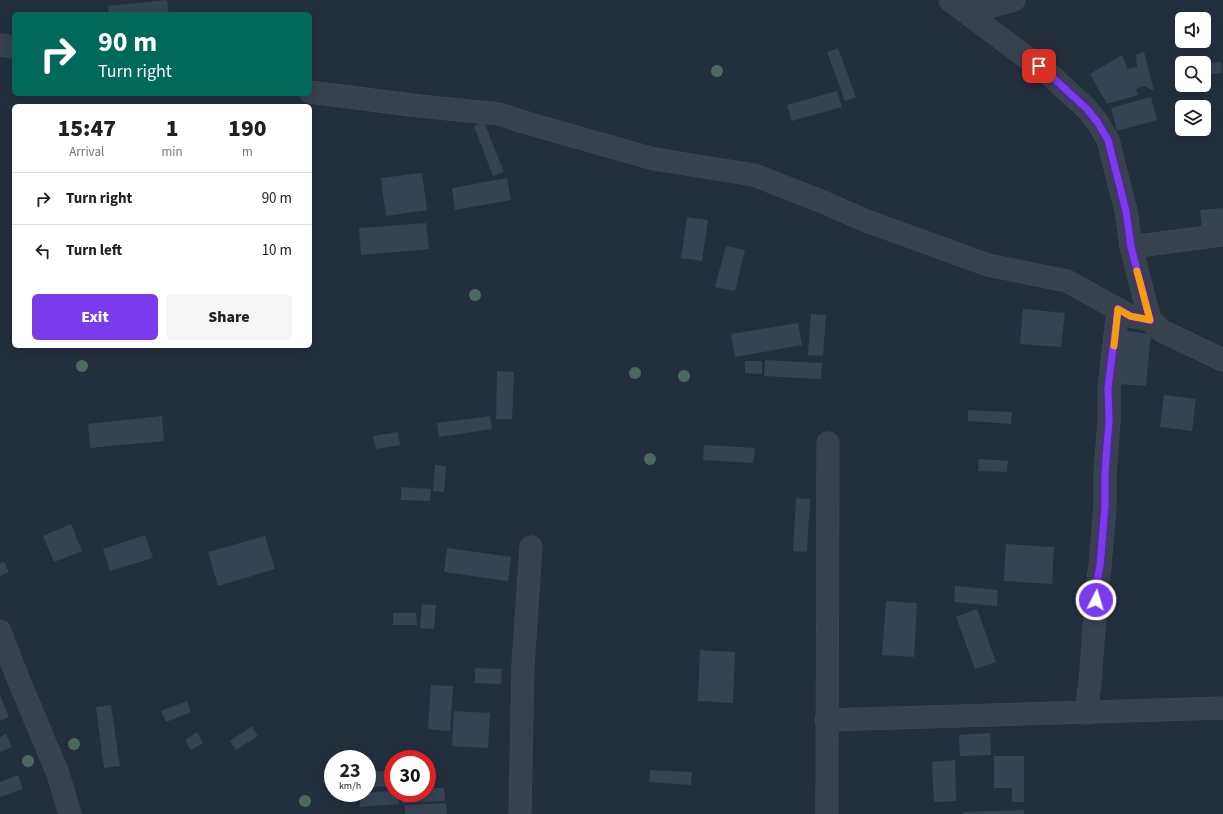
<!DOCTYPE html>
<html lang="en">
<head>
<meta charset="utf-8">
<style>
  :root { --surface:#fff; --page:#f6f6f6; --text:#202124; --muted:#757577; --line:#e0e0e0; --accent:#7c3aed }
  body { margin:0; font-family:"Source Sans 3",sans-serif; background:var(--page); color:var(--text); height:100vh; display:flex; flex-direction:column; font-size:15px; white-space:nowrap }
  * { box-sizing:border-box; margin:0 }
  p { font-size:13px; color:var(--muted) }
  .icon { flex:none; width:22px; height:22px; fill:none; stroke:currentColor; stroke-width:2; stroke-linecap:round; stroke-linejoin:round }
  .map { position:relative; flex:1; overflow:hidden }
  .side { position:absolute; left:12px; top:104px; width:300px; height:244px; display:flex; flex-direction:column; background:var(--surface); border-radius:6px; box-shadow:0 2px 10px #0003 }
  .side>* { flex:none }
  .banner { position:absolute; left:12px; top:12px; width:300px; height:84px; border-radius:6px; box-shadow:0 2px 10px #0003; background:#00695c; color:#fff; overflow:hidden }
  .fabs { position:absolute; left:1175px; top:12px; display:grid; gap:8px }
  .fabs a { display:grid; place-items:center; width:36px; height:36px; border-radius:6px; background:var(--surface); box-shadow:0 2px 10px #0003; font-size:20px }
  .speed { position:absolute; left:324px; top:750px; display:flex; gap:8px; font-size:20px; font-weight:700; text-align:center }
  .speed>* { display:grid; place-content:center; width:52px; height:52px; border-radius:50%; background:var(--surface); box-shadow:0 2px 10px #0003; line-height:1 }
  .speed small { font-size:10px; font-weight:400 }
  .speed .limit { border:6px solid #d22; background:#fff; color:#111 }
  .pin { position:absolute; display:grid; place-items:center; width:34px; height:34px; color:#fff; margin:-17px; border-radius:8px; box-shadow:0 2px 6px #0006 }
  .me { position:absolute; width:44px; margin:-22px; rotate:5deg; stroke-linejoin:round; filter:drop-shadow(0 0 3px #0008) }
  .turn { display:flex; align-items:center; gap:14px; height:84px; padding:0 20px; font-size:18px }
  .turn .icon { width:52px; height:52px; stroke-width:2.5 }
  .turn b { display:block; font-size:28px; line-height:34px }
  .eta { display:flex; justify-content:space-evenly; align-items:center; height:68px; text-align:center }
  .eta b { font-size:24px; font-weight:800; line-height:28px }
  .action { display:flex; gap:8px; margin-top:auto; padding:8px 20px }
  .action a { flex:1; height:46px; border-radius:6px; background:var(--accent); color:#fff; font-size:16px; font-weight:800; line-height:46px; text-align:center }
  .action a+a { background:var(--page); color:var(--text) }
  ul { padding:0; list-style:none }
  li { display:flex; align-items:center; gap:12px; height:52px; padding:0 20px; border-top:1px solid var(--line) }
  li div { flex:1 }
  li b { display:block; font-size:15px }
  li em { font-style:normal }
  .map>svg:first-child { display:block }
  .building { fill:#364354 }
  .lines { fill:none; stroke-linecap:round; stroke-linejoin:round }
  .street-casing { stroke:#414a57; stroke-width:23 }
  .street { stroke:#38414e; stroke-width:22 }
  .tree { fill:#4b6a5d }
  .route-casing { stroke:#51269a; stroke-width:10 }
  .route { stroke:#7c3aed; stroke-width:7 }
  .slow { stroke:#f59e0b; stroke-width:7 }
</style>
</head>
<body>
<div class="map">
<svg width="1223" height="814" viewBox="0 0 1223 814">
  <rect width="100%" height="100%" fill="#242f3e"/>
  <g class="building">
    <polygon points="167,0 169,14 109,14 108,6"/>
    <polygon points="838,48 856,97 845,101 827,52"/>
    <polygon points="1144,52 1154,91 1144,86 1136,89 1138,95 1107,104 1090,74 1122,55 1128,69 1137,67 1136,55"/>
    <polygon points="1221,62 1222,73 1204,75 1204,63"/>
    <polygon points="837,91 842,107 792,121 787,105"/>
    <polygon points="1151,97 1157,120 1117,131 1111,108"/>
    <polygon points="484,122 504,172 493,176 474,126"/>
    <polygon points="422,173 427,210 386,216 381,178"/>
    <polygon points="507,178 511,200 455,210 452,188"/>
    <polygon points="1223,208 1223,225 1202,227 1200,210"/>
    <polygon points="687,217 708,220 702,261 681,258"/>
    <polygon points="426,223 429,249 361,255 359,228"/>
    <polygon points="726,246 745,250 735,291 715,287"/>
    <polygon points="1023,309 1065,313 1061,347 1020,344"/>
    <polygon points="811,314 826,315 823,356 808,355"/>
    <polygon points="798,323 802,345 735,357 731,334"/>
    <polygon points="1125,331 1151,334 1146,386 1120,384"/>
    <polygon points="765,360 822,363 821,379 764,376"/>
    <polygon points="745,361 762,361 762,374 745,373"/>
    <polygon points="497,371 514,372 512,419 496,419"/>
    <polygon points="1164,395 1196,399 1192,431 1160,427"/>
    <polygon points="968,410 1012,412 1011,424 968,421"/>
    <polygon points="162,416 164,441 90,448 88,424"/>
    <polygon points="490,416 492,429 439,437 437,423"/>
    <polygon points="398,432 400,445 376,449 373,436"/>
    <polygon points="704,445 755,448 753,463 703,460"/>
    <polygon points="979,459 1008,461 1007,472 978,471"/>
    <polygon points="435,465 446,466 444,492 433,491"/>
    <polygon points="401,487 431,489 430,501 401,500"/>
    <polygon points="796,498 810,499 807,552 793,551"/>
    <polygon points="71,524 82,551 54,562 43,536"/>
    <polygon points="145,535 153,558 110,571 103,549"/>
    <polygon points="265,536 275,569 218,586 208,552"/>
    <polygon points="1006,544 1054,547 1052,584 1004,581"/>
    <polygon points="447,548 511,557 508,581 444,572"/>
    <polygon points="4,562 9,572 0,576 0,564"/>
    <polygon points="955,586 998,590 997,606 954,602"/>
    <polygon points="886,601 917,603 914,657 882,655"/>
    <polygon points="422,604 436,605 434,629 420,628"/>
    <polygon points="977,609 996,662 975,669 956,617"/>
    <polygon points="393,613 416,613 417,625 393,625"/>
    <polygon points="700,650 735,652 733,703 698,701"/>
    <polygon points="475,668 502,669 501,684 475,683"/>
    <polygon points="431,685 453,686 450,731 428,729"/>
    <polygon points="0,695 9,717 0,721"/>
    <polygon points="187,701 191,712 166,722 161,711"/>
    <polygon points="111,705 120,766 104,768 96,707"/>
    <polygon points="454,711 490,713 488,748 452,746"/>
    <polygon points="252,726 258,736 236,750 230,741"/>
    <polygon points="197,732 203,743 191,750 185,740"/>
    <polygon points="990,733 991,755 960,756 959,735"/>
    <polygon points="6,734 12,747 0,752 0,737"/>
    <polygon points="994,756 1024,756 1024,802 1012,802 1012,788 994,788"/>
    <polygon points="955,760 956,801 934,802 932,762"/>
    <polygon points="650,770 692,772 691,785 649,782"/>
    <polygon points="393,771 393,786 367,787 367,772"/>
    <polygon points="18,775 23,789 0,797 0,782"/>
    <polygon points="427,788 444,788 445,801 402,803 401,793 427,793"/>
    <polygon points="393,791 393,793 398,793 399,804 360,807 360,793"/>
    <polygon points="446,803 447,814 405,814 405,805"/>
    <polygon points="1024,810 1024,814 963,814 963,812"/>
  </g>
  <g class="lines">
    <defs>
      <g id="street">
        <polyline points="950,0 1051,76 1087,109 1098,123 1108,140 1126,211 1131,247 1150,320"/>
        <polyline points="968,13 1014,0"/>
        <polyline points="0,45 14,47"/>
        <polyline points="310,92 419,106 499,114 527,123 654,159 754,175 823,202 864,220 988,265 1067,281 1130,316 1150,320 1162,331 1223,360"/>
        <polyline points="1131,247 1223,235"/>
        <polyline points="0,631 17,676 58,774 70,814"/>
        <polyline points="1086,713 1090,683 1097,587 1100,566 1105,506 1105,473 1109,421 1109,388 1118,309"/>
        <polyline points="826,720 1223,708"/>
        <polyline points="520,814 523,665 531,547"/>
        <polyline points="827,814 828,443"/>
      </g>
    </defs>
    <use href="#street" class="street-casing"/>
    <use href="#street" class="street"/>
  </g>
  <g class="tree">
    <circle cx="717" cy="71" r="6"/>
    <circle cx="475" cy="295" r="6"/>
    <circle cx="82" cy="366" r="6"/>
    <circle cx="635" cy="373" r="6"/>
    <circle cx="684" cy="376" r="6"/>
    <circle cx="650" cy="459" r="6"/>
    <circle cx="74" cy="744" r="6"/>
    <circle cx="28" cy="761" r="6"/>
    <circle cx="305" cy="801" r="6"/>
  </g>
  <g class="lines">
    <defs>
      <polyline id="route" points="1039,66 1051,76 1087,109 1098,123 1108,140 1126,211 1131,247 1150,320 1130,316 1118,309 1108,388 1109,421 1105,472 1105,506 1100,566 1098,576 1096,600"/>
    </defs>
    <use href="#route" class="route-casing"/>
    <use href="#route" class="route"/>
    <polyline class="slow" points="1114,346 1118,309 1130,316 1150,320 1137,271"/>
  </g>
</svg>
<div class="fabs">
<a><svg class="icon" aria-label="sound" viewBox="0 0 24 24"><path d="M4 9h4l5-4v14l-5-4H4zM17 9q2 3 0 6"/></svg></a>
<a><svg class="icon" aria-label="search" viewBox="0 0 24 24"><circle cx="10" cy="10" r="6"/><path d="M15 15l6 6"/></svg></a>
<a><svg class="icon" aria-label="layers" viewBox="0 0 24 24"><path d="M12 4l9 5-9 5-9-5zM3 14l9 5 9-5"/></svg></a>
</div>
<div class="speed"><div>23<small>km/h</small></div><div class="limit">30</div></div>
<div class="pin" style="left:1039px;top:66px;background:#d93025"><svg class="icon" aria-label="arrive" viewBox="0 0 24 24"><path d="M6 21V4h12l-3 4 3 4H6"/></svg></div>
<svg class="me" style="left:1096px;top:600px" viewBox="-20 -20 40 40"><circle r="17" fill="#7c3aed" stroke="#fff" stroke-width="3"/><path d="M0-11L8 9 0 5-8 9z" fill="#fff"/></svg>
<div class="banner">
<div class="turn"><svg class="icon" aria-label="right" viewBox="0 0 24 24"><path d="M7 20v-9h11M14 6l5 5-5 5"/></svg><div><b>90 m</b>Turn right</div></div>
</div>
<section class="side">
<div class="eta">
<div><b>15:47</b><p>Arrival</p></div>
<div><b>1</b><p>min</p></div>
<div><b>190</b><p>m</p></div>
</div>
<ul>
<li><svg class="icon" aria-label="right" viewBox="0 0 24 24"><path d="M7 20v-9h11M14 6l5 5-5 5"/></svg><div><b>Turn right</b></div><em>90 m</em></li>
<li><svg class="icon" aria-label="left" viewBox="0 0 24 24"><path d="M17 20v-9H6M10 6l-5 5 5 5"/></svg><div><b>Turn left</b></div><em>10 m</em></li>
</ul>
<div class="action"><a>Exit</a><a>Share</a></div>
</section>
</div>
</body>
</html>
